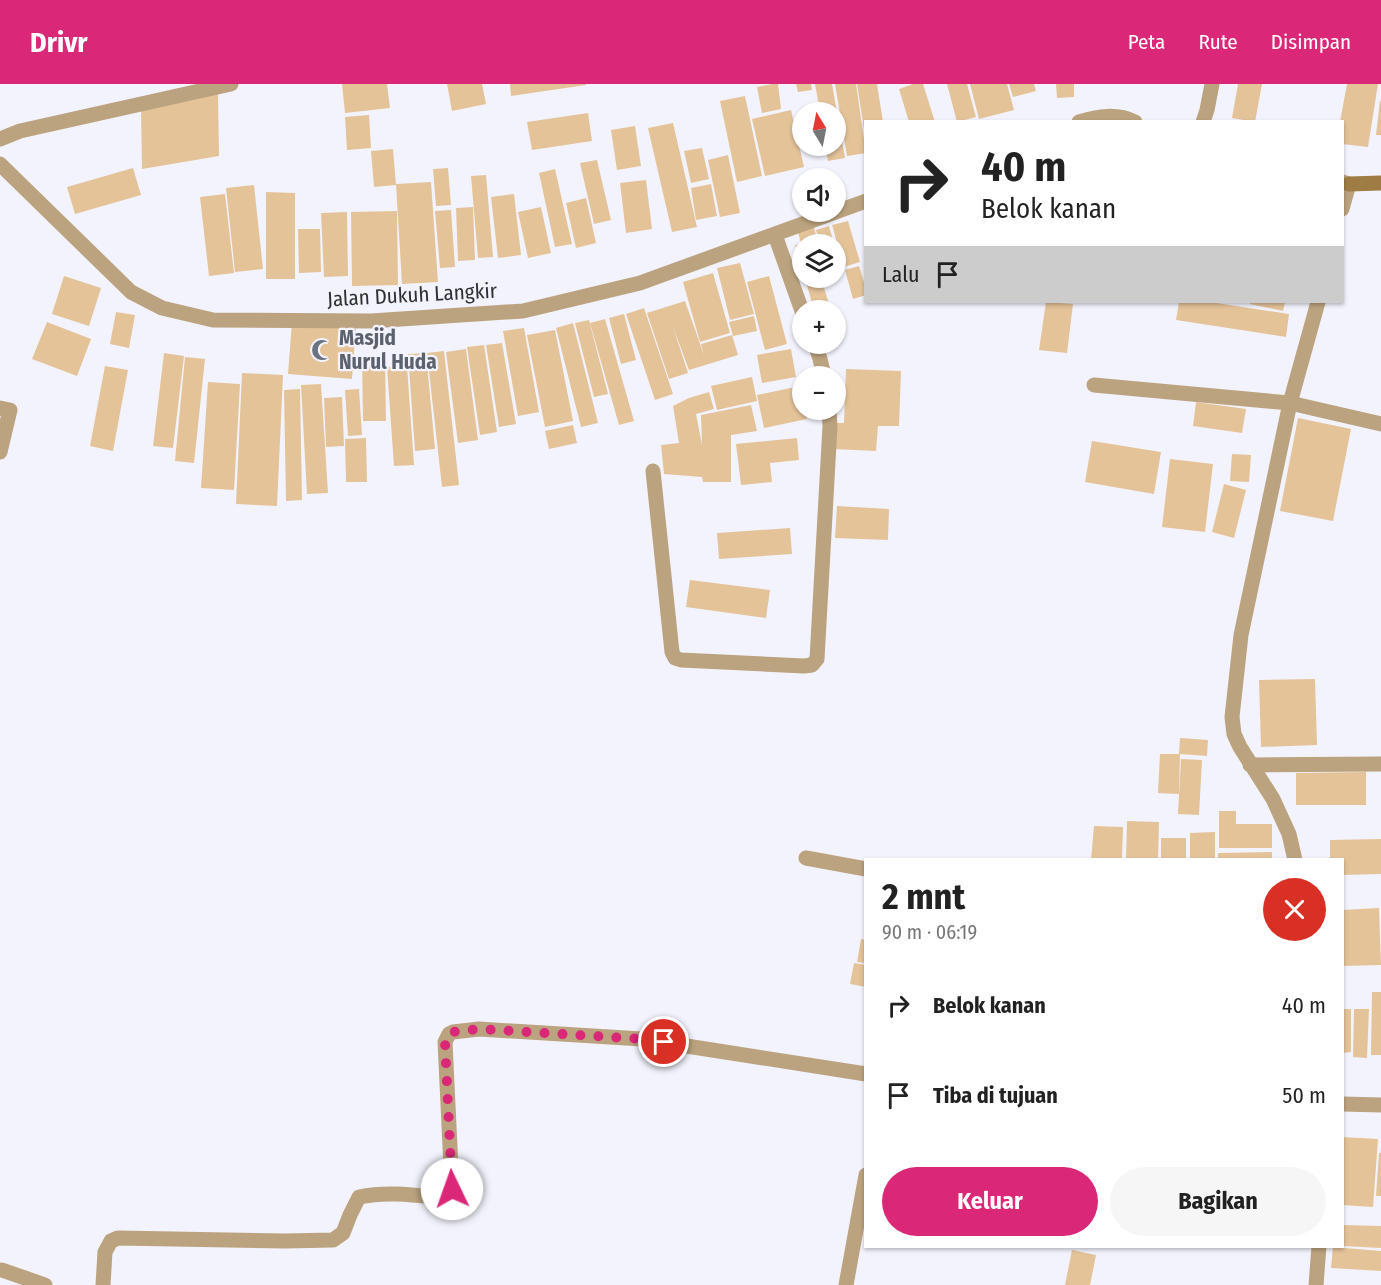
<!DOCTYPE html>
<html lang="id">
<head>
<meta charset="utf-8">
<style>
  :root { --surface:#fff; --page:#f6f6f6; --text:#222; --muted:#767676; --accent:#db2777 }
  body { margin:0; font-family:"Fira Sans Condensed",sans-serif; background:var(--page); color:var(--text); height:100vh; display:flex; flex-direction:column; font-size:22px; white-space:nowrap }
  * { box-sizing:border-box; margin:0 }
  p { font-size:20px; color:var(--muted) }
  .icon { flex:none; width:33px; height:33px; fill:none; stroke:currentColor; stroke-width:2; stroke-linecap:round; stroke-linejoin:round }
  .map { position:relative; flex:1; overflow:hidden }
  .side { position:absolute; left:864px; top:774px; width:480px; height:390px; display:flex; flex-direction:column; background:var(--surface); border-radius:0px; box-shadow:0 2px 4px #0004 }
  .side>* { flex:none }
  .top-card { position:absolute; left:864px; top:36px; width:480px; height:183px; border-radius:0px; box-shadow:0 2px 4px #0004; background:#fff; color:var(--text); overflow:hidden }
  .needle { width:39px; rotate:350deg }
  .buttons { position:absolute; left:792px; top:18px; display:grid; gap:12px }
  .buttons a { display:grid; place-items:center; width:54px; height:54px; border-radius:50%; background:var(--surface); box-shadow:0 2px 4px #0004; font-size:30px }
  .pin { position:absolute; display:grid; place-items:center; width:51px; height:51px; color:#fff; margin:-26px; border:3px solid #fff; border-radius:50%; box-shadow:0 2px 6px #0007 }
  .me { position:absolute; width:66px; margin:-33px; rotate:357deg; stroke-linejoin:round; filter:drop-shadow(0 0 4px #0008) }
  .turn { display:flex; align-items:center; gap:21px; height:126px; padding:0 18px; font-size:27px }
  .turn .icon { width:78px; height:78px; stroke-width:2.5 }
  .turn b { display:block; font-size:42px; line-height:51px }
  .then { display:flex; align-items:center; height:57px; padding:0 18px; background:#0003; gap:12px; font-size:22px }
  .round { display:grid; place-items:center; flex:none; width:63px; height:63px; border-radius:32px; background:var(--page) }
  .summary { display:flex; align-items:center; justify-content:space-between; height:102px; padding:0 18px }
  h1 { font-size:36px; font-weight:700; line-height:45px }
  .action { display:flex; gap:12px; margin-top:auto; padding:12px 18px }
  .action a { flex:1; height:69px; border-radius:36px; background:var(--accent); color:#fff; font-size:24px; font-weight:700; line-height:69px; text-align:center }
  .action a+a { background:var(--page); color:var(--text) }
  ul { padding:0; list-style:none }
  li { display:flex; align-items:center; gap:18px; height:90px; padding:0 18px }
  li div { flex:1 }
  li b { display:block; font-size:22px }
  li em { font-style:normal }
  header { display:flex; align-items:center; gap:36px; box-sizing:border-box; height:84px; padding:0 30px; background:var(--accent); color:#fff }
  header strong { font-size:28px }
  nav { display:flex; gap:33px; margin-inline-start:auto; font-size:21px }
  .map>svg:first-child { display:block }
  .building { fill:#e4c399 }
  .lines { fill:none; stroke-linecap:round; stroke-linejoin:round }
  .lane { stroke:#bca37f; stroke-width:15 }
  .street { stroke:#bca37f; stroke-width:15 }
  .secondary { stroke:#9f7c43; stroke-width:15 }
  .route { stroke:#db2777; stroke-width:10; stroke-dasharray:0 18 }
  .labels { text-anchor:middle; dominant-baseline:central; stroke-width:4.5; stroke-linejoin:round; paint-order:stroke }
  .street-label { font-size:21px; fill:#303034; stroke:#f3f3fd }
  .worship-label { font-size:21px; font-weight:bold; fill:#5b616d; stroke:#f3f3fd; text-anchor:start }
</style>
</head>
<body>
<header>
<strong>Drivr</strong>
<nav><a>Peta</a><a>Rute</a><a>Disimpan</a></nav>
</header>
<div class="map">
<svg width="1381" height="1201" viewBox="0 0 1381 1201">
  <rect width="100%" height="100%" fill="#f3f3fd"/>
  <g class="building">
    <polygon points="342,0 387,0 390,24 345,29"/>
    <polygon points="447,0 482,0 486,20 452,27"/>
    <polygon points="510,0 586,0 586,1 511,12"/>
    <polygon points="773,0 778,0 781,25 762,29 757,3"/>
    <polygon points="796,0 811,0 812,6 798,8"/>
    <polygon points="815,0 832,0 845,74 828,77 825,62 836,62 836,28 820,28"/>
    <polygon points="835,0 856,0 866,69 847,72"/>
    <polygon points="857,0 877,0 883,38 866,38 866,45 864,45"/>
    <polygon points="913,0 923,0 935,38 909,38 899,5"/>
    <polygon points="947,0 967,0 976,33 957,38"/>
    <polygon points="970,0 1007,0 1014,26 979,35"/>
    <polygon points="1009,0 1034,0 1036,7 1013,13"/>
    <polygon points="1056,0 1074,0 1074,13 1057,14"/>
    <polygon points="1238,0 1262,0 1255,38 1232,34"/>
    <polygon points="1347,0 1378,0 1368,63 1342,60 1342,38 1340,38"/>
    <polygon points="218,10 219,72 142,85 141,23"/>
    <polygon points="745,12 762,92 737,98 720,17"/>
    <polygon points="1380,17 1381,17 1381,51 1376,51"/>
    <polygon points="791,26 804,83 765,92 752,35"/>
    <polygon points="588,29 592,57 532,66 527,38"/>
    <polygon points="369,31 371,64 347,66 345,33"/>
    <polygon points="673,39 697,143 672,148 648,44"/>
    <polygon points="635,42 641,82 617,86 611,46"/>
    <polygon points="702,64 709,95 691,99 684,67"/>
    <polygon points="393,65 396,101 374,103 371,67"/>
    <polygon points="728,71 740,129 720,133 708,76"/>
    <polygon points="597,76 611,136 594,140 580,79"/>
    <polygon points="133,84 141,111 75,130 67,103"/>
    <polygon points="448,84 451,121 436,122 433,85"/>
    <polygon points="555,85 572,160 555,163 539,89"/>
    <polygon points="486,91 493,173 478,174 471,92"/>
    <polygon points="646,96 652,145 626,149 620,99"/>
    <polygon points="431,98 438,198 402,200 396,100"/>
    <polygon points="711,100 717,132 696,136 691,104"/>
    <polygon points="254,101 263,185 235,188 226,104"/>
    <polygon points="266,108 295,109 295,195 266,195"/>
    <polygon points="225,110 234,189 209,192 200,113"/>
    <polygon points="514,110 521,171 498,174 491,113"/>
    <polygon points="586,114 596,159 576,164 566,119"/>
    <polygon points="473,123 475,176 458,177 456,124"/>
    <polygon points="541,123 551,169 528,174 518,128"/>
    <polygon points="451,126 455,183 440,184 435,127"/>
    <polygon points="397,127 398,201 352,202 351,128"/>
    <polygon points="347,128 348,192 324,193 321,129"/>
    <polygon points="848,137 860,178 844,183 832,141"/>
    <polygon points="813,139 818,160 802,160 802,183 795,161 801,160 797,144"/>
    <polygon points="829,142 834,160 820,160 816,146"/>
    <polygon points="298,145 320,145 321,188 299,189"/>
    <polygon points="740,179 754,230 730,236 717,184"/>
    <polygon points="859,182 866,205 866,211 853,215 845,186"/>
    <polygon points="713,189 730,249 700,258 683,198"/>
    <polygon points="64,192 101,204 89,242 52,230"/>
    <polygon points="769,192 787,260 765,266 747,198"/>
    <polygon points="805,194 821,194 830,223 817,226 815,218 812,219"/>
    <polygon points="685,217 704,271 701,260 732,251 738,271 689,286 673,243 688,289 669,295 647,229"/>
    <polygon points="1046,218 1073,220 1067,269 1039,266"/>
    <polygon points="1179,218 1210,218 1289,230 1286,253 1176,236"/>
    <polygon points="1250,218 1285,218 1283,227 1250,220"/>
    <polygon points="644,224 673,310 655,316 626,230"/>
    <polygon points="116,228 135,231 129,264 110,260"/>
    <polygon points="624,230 636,276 621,280 609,234"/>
    <polygon points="754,232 757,247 733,252 729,238"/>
    <polygon points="605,235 634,337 619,341 590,239"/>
    <polygon points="589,236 608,310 594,313 575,239"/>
    <polygon points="47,238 91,255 77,292 32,275"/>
    <polygon points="292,238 356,243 352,295 288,290"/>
    <polygon points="573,239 598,339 581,343 556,244"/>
    <polygon points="524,244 539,328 518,332 503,247"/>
    <polygon points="555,246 573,337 545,343 527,251"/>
    <polygon points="502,259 516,340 499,343 486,261"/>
    <polygon points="484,261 497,348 480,351 467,263"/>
    <polygon points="466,265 478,356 458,359 446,268"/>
    <polygon points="791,265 796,293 762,299 757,271"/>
    <polygon points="444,267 459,401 442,403 427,269"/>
    <polygon points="164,269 184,272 173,364 153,362"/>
    <polygon points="426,269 435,365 415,367 408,270"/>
    <polygon points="385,271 386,337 363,337 362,272"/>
    <polygon points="185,273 205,275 194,379 175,377"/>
    <polygon points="105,282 128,286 113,367 90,362"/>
    <polygon points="407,282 414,381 394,382 387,283"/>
    <polygon points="846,285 901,287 899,342 878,342 876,367 833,365 834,339 844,339"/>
    <polygon points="242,289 283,291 277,422 236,420"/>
    <polygon points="752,293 757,317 717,326 711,302"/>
    <polygon points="208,298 240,300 234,406 201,404"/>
    <polygon points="321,300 328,409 307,410 301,301"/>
    <polygon points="800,302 802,315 802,326 805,326 807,335 764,344 757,311"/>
    <polygon points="300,305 302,416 286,417 284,306"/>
    <polygon points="359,305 362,351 348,352 345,306"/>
    <polygon points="709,308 714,325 696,330 702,361 701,331 751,321 757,347 731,351 731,398 703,398 702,393 664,390 661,361 679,359 673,322 689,314"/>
    <polygon points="342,313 344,362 326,363 324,314"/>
    <polygon points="1196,318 1246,325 1242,349 1193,342"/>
    <polygon points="1298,334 1351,345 1333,437 1280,427"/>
    <polygon points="573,341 577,359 549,365 545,347"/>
    <polygon points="366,354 367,398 346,398 345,355"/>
    <polygon points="797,354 799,376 770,379 772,398 741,401 736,360"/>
    <polygon points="1092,357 1161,368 1154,410 1085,398"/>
    <polygon points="1232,370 1251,371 1249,398 1230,397"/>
    <polygon points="1170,375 1213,380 1205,448 1162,443"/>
    <polygon points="1224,400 1246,406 1234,454 1212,448"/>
    <polygon points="837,422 889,425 888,456 835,454"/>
    <polygon points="790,444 792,470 719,475 717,449"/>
    <polygon points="690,496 770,506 766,534 686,523"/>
    <polygon points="1315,595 1317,661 1261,663 1259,596"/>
    <polygon points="1180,654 1208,656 1207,672 1180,670 1179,710 1158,709 1160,670 1179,670"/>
    <polygon points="1181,675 1202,676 1199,731 1178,730"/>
    <polygon points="1366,688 1366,721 1296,721 1296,689"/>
    <polygon points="1219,727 1236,727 1236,740 1272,740 1272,764 1219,764"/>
    <polygon points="1127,737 1159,738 1158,776 1126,776"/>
    <polygon points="1094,742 1123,743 1122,776 1091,776"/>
    <polygon points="1215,748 1215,776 1190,776 1190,749"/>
    <rect x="1161" y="754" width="25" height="22"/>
    <polygon points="1381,755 1381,790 1342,791 1342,776 1330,776 1330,756"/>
    <polygon points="1272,768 1272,776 1218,776 1218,769"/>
    <polygon points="1379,824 1381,881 1342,882 1342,826"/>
    <polygon points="861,855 866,856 866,879 857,878"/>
    <polygon points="854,879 866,881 866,903 850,900"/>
    <polygon points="1372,908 1381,908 1381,971 1371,971"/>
    <polygon points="1342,925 1351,925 1351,968 1342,969"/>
    <polygon points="1354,925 1369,925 1367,974 1353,973"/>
    <polygon points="1342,1053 1378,1055 1373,1123 1342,1121"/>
    <polygon points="1379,1069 1381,1069 1381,1112 1376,1112"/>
    <polygon points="1342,1141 1381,1142 1381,1164 1342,1162"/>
    <polygon points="1333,1163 1381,1167 1381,1187 1331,1184"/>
    <polygon points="1072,1166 1096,1171 1090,1201 1065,1201"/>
  </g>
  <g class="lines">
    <polyline class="lane" points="1290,319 1381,340"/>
    <g class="street">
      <path d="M 1079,38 C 1098,32 1117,29 1135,38"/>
      <polyline points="1203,38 1207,26 1212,0"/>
      <polyline points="0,55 20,47 231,0"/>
      <polyline points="0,80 131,208 162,224 213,236 371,237 523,227 640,199 866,117"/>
      <polyline points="1342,98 1349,100 1342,125"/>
      <polyline points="775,151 802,227"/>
      <polyline points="815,260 820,275 824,292"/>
      <polyline points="1094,301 1290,319"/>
      <polyline points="0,324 10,326 0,368"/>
      <polyline points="653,387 672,568 675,574 681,576 804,582 812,581 817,575 830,342 829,326"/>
      <polyline points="1250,681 1381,680"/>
      <polyline points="806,774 866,785"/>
      <polyline points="1295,776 1289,750 1273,715 1240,663 1234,650 1232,633 1241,551 1290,319 1318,218"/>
      <polyline points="1342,1020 1381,1021"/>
      <polyline points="2,1186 45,1201"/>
      <path d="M 103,1201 L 105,1168 L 111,1157 L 118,1154 L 285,1157 L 333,1156 L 343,1149 L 350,1131 L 359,1113 C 387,1107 414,1111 442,1114 L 447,1111 L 452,1105 L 445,958 L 449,950 L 453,948 L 479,945 L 642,955 L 866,990"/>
      <polyline points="846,1201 866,1091"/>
      <polyline points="1316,1201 1319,1162"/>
    </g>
    <polyline class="secondary" points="1349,100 1381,99"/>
  </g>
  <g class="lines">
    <polyline class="route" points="452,1105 445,958 450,950 453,948 479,945 642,955 664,958"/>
  </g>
  <defs>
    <symbol id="mosque-bare" viewBox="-9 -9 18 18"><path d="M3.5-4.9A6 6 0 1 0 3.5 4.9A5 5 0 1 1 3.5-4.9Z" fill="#6b7280" stroke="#f3f3fd" stroke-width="2.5" paint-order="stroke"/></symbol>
  </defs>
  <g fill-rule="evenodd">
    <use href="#mosque-bare" x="307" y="251" width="30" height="30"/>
  </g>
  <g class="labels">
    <g class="street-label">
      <text transform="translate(412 211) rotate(-3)">Jalan Dukuh Langkir</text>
    </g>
    <g class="worship-label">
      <text x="339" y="254">Masjid<tspan x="339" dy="24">Nurul Huda</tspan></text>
    </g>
  </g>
</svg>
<div class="buttons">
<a><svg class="needle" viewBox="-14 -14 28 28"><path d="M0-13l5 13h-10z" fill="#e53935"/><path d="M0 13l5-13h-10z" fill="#767676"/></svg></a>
<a><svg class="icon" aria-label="sound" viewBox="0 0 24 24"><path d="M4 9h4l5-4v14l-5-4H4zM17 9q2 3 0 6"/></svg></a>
<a><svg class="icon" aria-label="layers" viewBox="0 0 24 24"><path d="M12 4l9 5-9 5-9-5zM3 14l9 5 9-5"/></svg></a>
<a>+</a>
<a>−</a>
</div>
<div class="pin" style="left:664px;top:958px;background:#d93025"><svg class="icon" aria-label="arrive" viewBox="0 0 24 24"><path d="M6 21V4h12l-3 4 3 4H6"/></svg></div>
<svg class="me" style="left:452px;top:1105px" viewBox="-20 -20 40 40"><circle r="19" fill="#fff"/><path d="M0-13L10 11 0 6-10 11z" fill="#db2777"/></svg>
<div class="top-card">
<div class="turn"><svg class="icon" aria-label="right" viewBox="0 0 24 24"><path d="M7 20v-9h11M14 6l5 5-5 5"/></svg><div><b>40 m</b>Belok kanan</div></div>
<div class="then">Lalu<svg class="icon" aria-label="arrive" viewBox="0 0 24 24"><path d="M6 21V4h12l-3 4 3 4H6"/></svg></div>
</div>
<section class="side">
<div class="summary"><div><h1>2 mnt</h1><p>90 m · 06:19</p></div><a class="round" style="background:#d93025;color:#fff"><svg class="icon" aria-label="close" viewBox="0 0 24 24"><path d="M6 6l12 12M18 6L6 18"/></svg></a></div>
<ul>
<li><svg class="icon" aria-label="right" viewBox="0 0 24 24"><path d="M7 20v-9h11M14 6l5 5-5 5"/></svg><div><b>Belok kanan</b></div><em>40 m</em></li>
<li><svg class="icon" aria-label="arrive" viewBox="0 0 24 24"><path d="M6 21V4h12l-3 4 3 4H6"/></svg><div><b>Tiba di tujuan</b></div><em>50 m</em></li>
</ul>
<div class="action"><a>Keluar</a><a>Bagikan</a></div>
</section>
</div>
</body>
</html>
